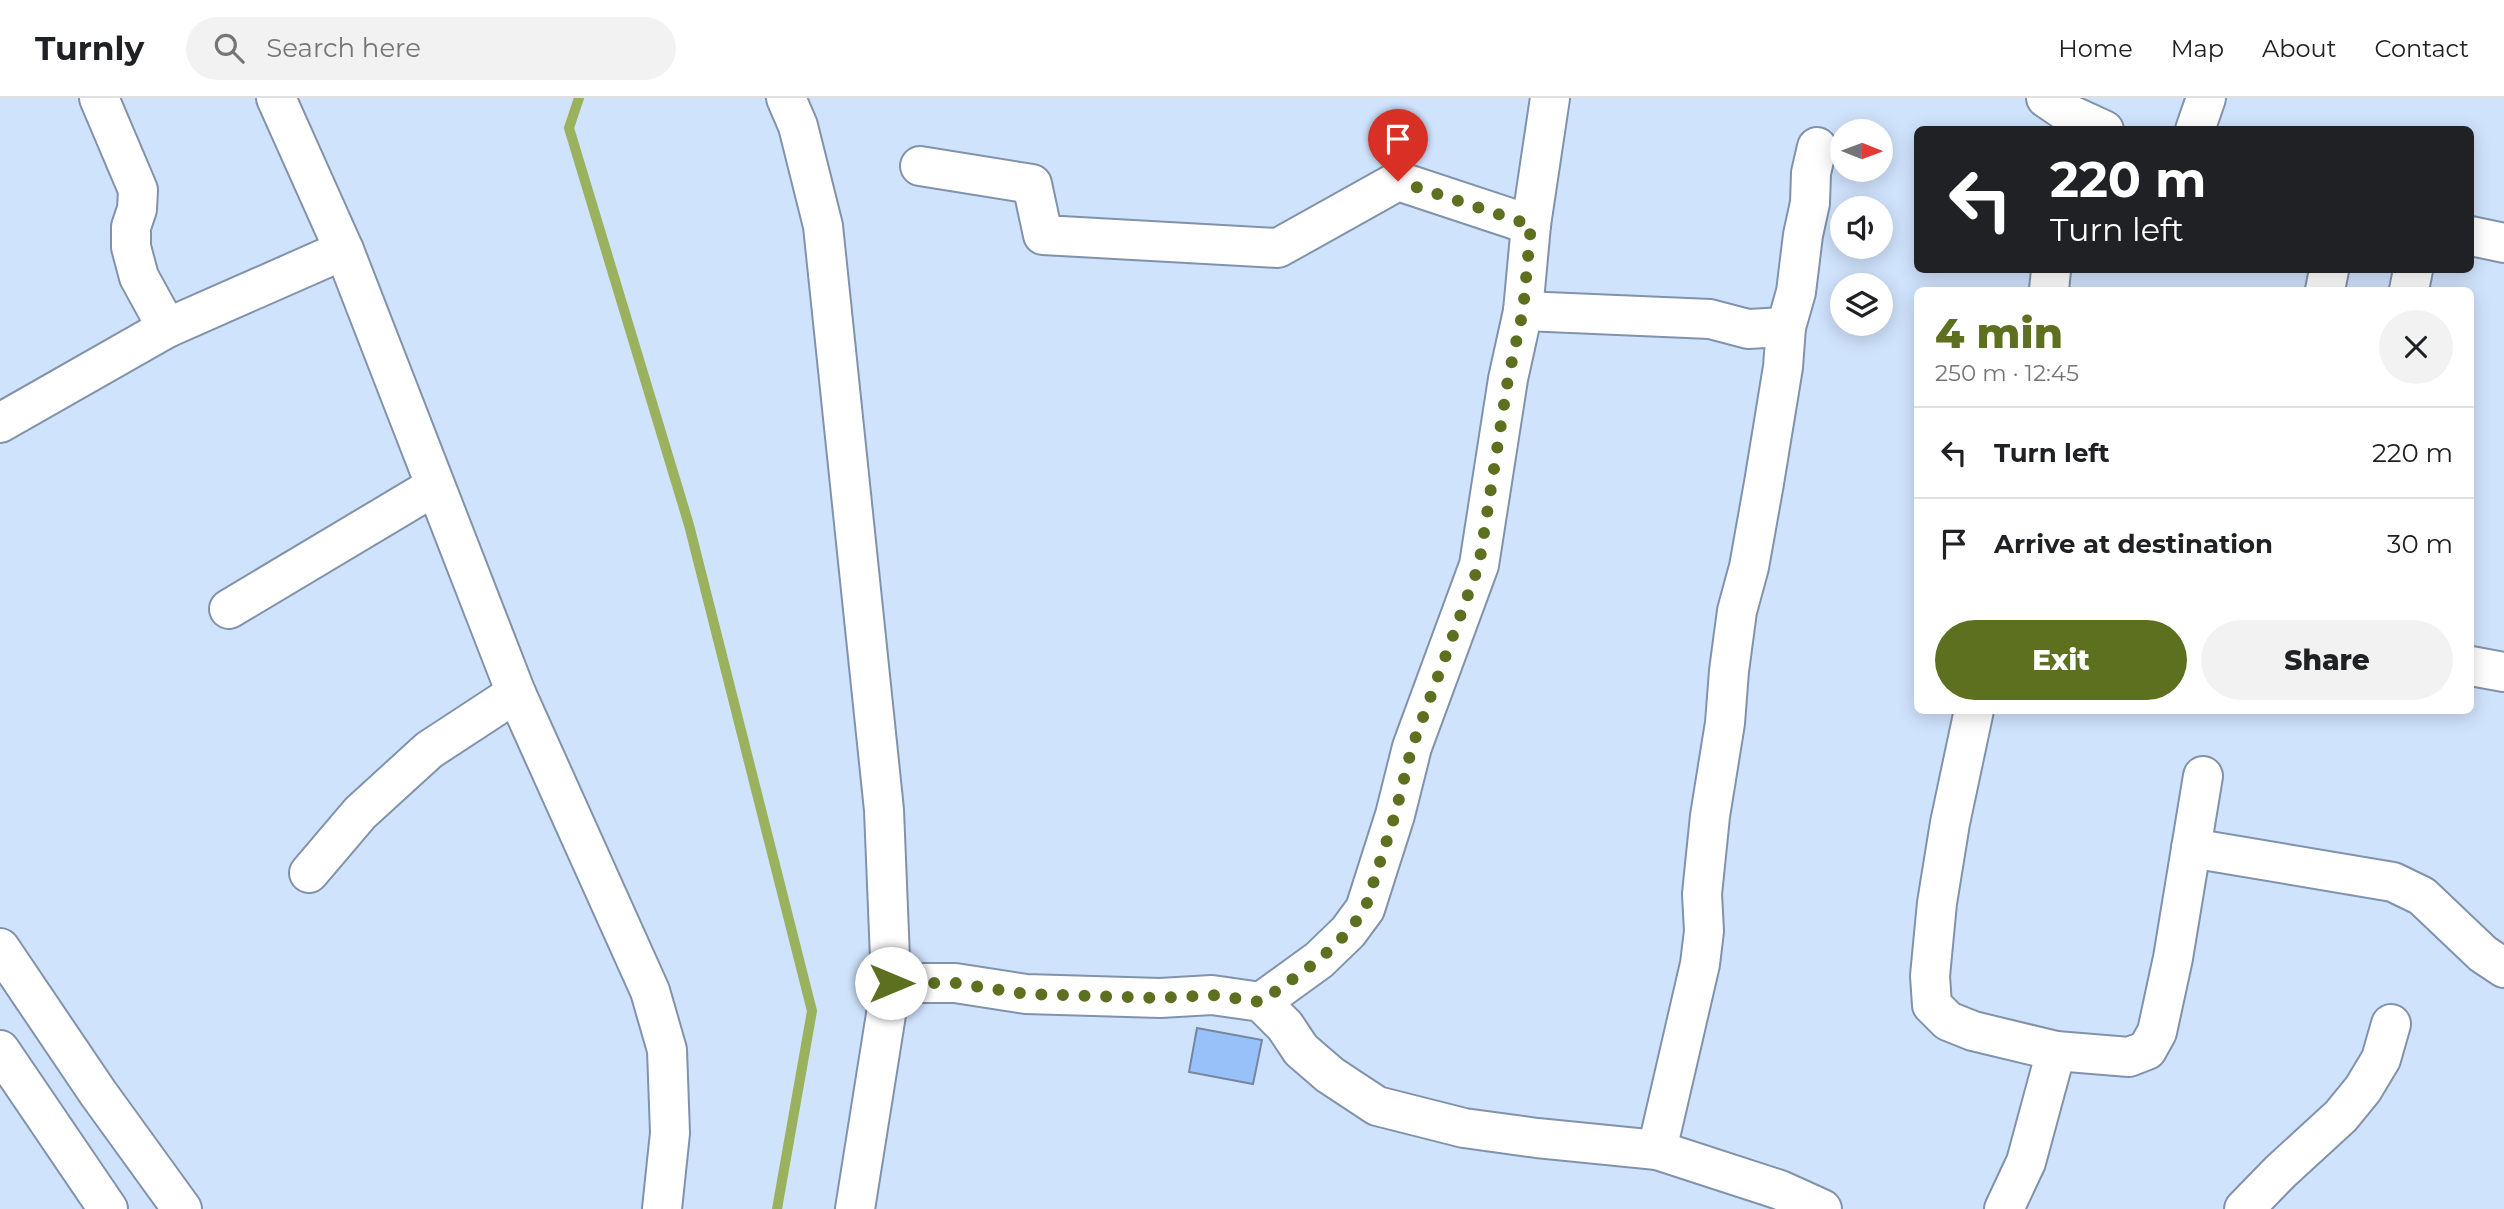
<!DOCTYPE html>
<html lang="en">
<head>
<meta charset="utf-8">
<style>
  :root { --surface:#fff; --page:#f2f2f2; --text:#202124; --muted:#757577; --line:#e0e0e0; --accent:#5c701f }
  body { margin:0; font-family:Montserrat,sans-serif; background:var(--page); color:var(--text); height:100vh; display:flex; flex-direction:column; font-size:26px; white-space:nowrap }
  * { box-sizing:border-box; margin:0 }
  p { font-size:23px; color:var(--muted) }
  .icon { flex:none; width:38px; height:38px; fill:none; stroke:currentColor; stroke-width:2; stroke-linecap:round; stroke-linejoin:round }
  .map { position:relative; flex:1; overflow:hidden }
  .panel { position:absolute; left:1914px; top:189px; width:560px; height:427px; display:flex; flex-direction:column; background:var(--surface); border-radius:10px; box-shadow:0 4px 18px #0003 }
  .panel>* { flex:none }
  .top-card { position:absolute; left:1914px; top:28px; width:560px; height:147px; border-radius:10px; box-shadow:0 4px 18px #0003; background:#202124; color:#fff; overflow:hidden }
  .needle { width:46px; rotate:91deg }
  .controls { position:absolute; left:1830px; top:21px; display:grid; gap:14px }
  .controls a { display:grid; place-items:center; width:63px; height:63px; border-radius:50%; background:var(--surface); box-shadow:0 4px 18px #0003; font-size:35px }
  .pin { position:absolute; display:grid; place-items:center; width:60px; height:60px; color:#fff; margin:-72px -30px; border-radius:50% 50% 50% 0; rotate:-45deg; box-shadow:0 0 7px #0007 }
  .pin .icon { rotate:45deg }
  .me { position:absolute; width:77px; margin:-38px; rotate:90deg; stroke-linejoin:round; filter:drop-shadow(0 0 5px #0008) }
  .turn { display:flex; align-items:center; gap:24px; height:147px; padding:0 21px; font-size:32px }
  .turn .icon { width:91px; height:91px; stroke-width:2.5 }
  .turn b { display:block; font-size:49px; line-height:60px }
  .round { display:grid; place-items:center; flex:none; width:74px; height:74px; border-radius:37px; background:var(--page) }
  .head { display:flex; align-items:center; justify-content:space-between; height:119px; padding:0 21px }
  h1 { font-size:42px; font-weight:800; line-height:52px; color:var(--accent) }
  .action { display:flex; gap:14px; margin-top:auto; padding:14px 21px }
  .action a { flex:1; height:80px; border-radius:42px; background:var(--accent); color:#fff; font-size:28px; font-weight:800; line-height:80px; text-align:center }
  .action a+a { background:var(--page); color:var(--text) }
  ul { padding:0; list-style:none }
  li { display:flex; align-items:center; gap:21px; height:91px; padding:0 21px; border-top:2px solid var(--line) }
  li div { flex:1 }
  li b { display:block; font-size:26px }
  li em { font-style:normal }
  header { display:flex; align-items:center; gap:42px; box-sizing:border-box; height:98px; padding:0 35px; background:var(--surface); border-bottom:2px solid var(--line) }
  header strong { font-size:33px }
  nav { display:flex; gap:38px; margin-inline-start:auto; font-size:24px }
  .search { width:490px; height:63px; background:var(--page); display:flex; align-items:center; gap:18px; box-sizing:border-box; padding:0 24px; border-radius:38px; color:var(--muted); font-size:26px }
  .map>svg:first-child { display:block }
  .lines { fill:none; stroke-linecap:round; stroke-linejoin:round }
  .stream { stroke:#9ab25e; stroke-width:10 }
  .building { fill:#99c1f9; stroke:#75869e; stroke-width:2 }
  .minor-casing { stroke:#8192aa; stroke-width:42 }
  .tertiary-casing { stroke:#8192aa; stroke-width:42 }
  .secondary-casing { stroke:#8192aa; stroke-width:42 }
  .minor { stroke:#fff; stroke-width:38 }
  .tertiary { stroke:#fff; stroke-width:38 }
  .secondary { stroke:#fff; stroke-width:38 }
  .route { stroke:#5c701f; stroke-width:12; stroke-dasharray:0 21.6 }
</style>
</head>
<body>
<header>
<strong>Turnly</strong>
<div class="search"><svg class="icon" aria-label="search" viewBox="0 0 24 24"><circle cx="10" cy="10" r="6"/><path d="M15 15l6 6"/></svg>Search here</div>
<nav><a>Home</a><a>Map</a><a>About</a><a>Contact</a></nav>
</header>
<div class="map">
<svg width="2504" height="1111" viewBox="0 0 2504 1111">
  <rect width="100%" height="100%" fill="#d0e3fd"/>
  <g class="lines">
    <polyline class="stream" points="579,0 569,30 689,427 812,913 777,1111"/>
  </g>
  <polygon class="building" points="1197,930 1262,942 1253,986 1189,974"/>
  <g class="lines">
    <defs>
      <g id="minor">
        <polyline points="99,0 138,92 137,111 131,129 131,149 139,179 167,230"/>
        <polyline points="786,0 798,28 823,128 884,712 891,885 855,1111"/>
        <polyline points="2046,0 2071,17 2104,32"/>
        <polyline points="2195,32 2206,0"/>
        <polyline points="920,68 1032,86 1043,137 1278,150 1398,83 1531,127"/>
        <polyline points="2471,138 2504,145"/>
        <polyline points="2049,192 2051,172"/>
        <polyline points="2325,192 2329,172"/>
        <polyline points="2409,192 2413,172"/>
        <polyline points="1523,213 1710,221 1748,231 1786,229"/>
        <polyline points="0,325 167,230 344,152"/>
        <polyline points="229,511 435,388"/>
        <polyline points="2471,568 2504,574"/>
        <polyline points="1974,612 1950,725 1937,805 1930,878 1932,907 1948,923 1973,933 2056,953 2129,959 2147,952 2157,934 2173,860 2203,678"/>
        <polyline points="2191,750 2393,784 2422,798 2483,856 2504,870"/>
        <polyline points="309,775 360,715 429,652 516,595"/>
        <polyline points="891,885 955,885 1026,896 1160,900 1212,897 1261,904 1285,928 1301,952 1330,977 1377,1008 1464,1030 1537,1040 1657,1052 1780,1092 1822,1111"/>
        <polyline points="1261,904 1319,862 1348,834 1365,811 1395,717 1412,649 1479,467 1508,281 1523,213 1531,127 1550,0"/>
        <polyline points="1657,1052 1700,866 1704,833 1702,796 1710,718 1725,625 1729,573 1737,513 1749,469 1764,385 1783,269 1786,229 1796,194 1803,137 1810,105 1811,75 1817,49"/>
        <polyline points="2004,1111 2026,1064 2056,953"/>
        <polyline points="2244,1111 2280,1074 2341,1018 2363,991 2381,961 2391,926"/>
      </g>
      <polyline id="tertiary" points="276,0 344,152 516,595 650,893 667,952 670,1035 662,1111"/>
      <g id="secondary">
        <polyline points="0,850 98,995 182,1111"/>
        <polyline points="0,952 108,1111"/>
      </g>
    </defs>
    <use href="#minor" class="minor-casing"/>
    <use href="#tertiary" class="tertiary-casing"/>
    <use href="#secondary" class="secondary-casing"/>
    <use href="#minor" class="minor"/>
    <use href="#tertiary" class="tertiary"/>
    <use href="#secondary" class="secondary"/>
  </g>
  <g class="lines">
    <polyline class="route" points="891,885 955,885 1026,896 1160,900 1212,897 1261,904 1319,862 1348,834 1365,811 1395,717 1412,649 1479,467 1508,281 1523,213 1531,127 1398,83"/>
  </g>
</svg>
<div class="controls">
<a><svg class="needle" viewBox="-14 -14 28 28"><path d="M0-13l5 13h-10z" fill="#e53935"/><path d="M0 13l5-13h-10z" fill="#757577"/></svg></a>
<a><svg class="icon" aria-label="sound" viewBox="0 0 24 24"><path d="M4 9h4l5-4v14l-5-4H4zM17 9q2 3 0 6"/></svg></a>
<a><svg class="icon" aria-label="layers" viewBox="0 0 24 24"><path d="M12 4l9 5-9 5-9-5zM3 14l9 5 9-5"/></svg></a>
</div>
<div class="pin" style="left:1398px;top:83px;background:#d93025"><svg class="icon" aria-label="arrive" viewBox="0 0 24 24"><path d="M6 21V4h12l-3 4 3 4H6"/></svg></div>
<svg class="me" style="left:891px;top:885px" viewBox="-20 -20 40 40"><circle r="19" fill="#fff"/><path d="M0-13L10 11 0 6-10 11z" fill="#5c701f"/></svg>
<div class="top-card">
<div class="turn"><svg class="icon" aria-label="left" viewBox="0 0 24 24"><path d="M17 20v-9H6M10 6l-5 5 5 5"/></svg><div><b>220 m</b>Turn left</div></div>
</div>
<section class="panel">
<div class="head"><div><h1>4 min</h1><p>250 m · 12:45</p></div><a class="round"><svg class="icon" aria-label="close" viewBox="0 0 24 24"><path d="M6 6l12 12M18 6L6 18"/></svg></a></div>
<ul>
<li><svg class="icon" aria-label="left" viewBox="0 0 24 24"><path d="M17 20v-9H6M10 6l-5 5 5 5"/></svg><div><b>Turn left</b></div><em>220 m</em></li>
<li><svg class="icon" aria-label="arrive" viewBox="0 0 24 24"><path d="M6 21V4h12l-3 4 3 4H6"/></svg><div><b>Arrive at destination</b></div><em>30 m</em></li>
</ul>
<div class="action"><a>Exit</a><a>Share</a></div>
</section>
</div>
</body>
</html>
